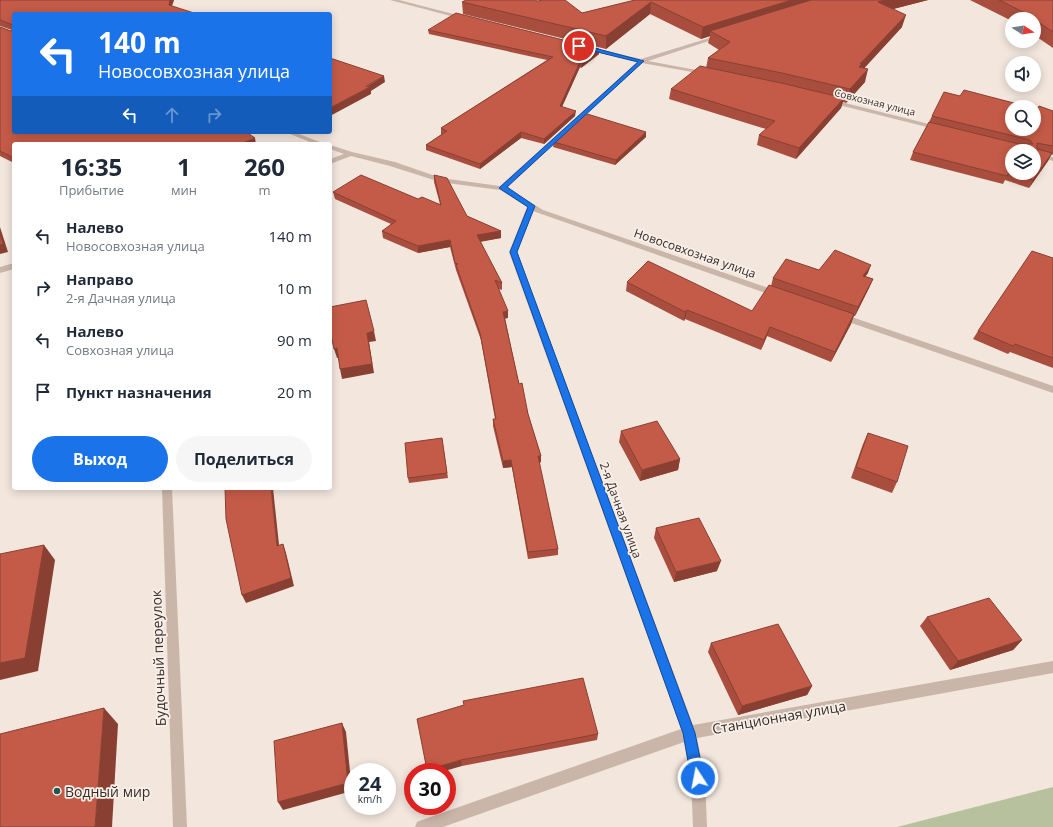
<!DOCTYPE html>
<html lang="ru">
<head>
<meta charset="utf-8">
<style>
  :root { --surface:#fff; --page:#f6f6f7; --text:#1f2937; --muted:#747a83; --accent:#1a73e8 }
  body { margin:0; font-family:"Open Sans",sans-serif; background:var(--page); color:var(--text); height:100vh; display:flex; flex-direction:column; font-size:15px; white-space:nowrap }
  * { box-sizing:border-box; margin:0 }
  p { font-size:13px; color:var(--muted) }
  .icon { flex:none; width:22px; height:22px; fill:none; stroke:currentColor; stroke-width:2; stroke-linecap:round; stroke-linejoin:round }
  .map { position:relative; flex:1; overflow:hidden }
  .side { position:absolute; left:12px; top:142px; width:320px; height:348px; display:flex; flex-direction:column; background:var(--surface); border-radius:4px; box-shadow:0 2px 10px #0003 }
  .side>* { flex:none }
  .guide { position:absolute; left:12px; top:12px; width:320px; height:122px; border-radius:4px; box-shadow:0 2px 10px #0003; background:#1a73e8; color:#fff; overflow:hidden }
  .needle { width:26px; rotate:102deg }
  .buttons { position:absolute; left:1005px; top:12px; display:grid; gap:8px }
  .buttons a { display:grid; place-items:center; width:36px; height:36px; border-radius:50%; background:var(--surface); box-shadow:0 2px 10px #0003; font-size:20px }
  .speed { position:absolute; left:344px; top:763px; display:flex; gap:8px; font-size:20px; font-weight:700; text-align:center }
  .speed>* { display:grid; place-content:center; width:52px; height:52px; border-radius:50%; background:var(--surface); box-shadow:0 2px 10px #0003; line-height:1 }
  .speed small { font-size:10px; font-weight:400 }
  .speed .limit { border:6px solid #d22; background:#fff; color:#111 }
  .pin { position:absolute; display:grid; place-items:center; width:34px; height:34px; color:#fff; margin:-17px; border:2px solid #fff; border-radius:50%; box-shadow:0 1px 4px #0007 }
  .me { position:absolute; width:44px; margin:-22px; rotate:349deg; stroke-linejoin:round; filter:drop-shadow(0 0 3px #0008) }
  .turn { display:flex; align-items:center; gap:14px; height:84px; padding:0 20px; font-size:18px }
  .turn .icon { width:52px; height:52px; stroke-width:2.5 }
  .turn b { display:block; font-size:28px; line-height:34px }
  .lanes { display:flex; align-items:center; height:38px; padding:0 20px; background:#0003; justify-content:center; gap:20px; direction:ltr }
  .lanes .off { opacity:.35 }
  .eta { display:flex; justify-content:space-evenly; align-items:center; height:68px; text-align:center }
  .eta b { font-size:24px; font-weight:700; line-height:28px }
  .action { display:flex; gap:8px; margin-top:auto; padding:8px 20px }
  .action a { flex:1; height:46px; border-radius:24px; background:var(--accent); color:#fff; font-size:16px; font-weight:700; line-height:46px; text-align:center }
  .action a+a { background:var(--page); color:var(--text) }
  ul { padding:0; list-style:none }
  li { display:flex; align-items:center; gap:12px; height:52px; padding:0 20px }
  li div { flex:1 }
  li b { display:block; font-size:15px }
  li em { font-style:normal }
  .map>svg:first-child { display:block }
  .green { fill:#b8c19d }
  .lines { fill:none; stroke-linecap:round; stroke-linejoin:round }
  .minor { fill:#cab5a9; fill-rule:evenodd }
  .wall { fill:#a94e3e }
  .shaded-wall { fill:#894032 }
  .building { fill:#c45b48; stroke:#894032 }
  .route { fill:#1a73e8; stroke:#114b97 }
  .poi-dot { fill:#1e5857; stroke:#f9f0e9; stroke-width:1.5 }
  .labels { text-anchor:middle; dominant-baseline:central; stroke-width:3.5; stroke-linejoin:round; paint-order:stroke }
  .far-street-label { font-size:10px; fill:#372c29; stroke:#f9f0e9 }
  .street-label { font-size:12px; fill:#372c29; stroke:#f9f0e9 }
  .near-street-label { font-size:14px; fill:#372c29; stroke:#f9f0e9 }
  .near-poi-label { font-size:14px; fill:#372c29; stroke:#f9f0e9; text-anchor:start }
</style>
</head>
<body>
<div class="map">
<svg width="1053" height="827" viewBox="0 0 1053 827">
  <rect width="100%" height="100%" fill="#f2e6dd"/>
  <polygon class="green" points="1053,787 1053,827 897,827"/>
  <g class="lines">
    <g class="minor">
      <polygon points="390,0 399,0 469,18 466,20"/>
      <polygon points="719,35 724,36 648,61 707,72 709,73 709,75 642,63 507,188 543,210 780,292 781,294 777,297 774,296 533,211 517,252 693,725 1053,661 1053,673 697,738 705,778 707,827 693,827 691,778 684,742 443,827 415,827 417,822 422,820 681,729 509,252 527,207 500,190 440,182 390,166 351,156 330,164 330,159 344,154 330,149 330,145 352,152 395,162 441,178 500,186 637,62 584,48 584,46 641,59"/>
      <polygon points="829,99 941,127 942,128 939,130 827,102 826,101"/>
      <polygon points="285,132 294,132 325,144 315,144"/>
      <polygon points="1034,152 1053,157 1053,161 1034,156"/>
      <polygon points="14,263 14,269 0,273 0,267"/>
      <polygon points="840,313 1053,386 1053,393 837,318 836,316"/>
      <polygon points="162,488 172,488 187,827 173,827"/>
    </g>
  </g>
  <g class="wall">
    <polygon points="0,0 174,0 172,6 14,144 14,163 0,156 0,27 11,31 12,30 0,26"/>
    <polygon points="635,0 928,0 893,9 902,27 864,68 865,82 846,103 843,102 841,108 796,159 757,145 759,135 766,129 669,99 671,89 706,68 708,58 719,50 708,43 710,36 701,39 650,14 606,49 463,14 462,2 537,1 582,13"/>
    <polygon points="970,0 1053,0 1053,48 1034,35 1034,19 1012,19 1012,21"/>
    <polygon points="428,30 599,49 599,54 581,68 580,67 562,107 575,116 544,144 521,138 480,169 426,150 426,145 442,134 441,134 441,128 547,60 429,34"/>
    <polygon points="960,96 1037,109 1053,111 1053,154 1052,155 1051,155 1048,161 1029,188 1005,180 1003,184 910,160 913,152 929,122 932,116"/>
    <polygon points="646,137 615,165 553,147 554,142"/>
    <polygon points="434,175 467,216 501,231 501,238 480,242 502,283 502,290 499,289 508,318 505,318 519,384 541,456 541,462 539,463 558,549 558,555 528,559 512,467 503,468 493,426 493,419 495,419 481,340 456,270 450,247 418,253 383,238 382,231 391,224 335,199 333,192 418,199 440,204 434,182"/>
    <polygon points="1053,258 1053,368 1010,352 1008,354 973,339 978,331"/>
    <polygon points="819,270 868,273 865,276 873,279 869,288 855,316 854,316 851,324 831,362 767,336 761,350 685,319 684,321 626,291 627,282 752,311 771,286 773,278"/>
    <polygon points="621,431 680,459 678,470 640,481 619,442"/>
    <polygon points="868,433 897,482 892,493 851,478 863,444"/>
    <polygon points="442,438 448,478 409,483 408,478"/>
    <polygon points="656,528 717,571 674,582 654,538"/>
    <polygon points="927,617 1022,640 1013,650 950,670 920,626"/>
    <polygon points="711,643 812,686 807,695 738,715 708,652"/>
    <polygon points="417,719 598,734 597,740 462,766"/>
  </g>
  <g class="shaded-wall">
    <polygon points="170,0 174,0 170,10 169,5"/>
    <polygon points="792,0 828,0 710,31 710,36 701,39 703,27"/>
    <polygon points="886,0 928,0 874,14 878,2"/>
    <polygon points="651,2 650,14 606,49 606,36"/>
    <polygon points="906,15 902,27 859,74 860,64"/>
    <polygon points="599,49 599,54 581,68 582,63"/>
    <polygon points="580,62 580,67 560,111 560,106"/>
    <polygon points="868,69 865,82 846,103 850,89"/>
    <polygon points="384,76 385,82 371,91 371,94 330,116 330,108"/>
    <polygon points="844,98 841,108 796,159 799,148"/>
    <polygon points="576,111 575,116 544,144 544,139"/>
    <polygon points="521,132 521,138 480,169 480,164"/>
    <polygon points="646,132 646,137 615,165 616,160"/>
    <polygon points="255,138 256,144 240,144"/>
    <polygon points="1052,153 1048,161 1029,188 1033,180"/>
    <polygon points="0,227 8,252 0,254"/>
    <polygon points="501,231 501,238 477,242 477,235"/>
    <polygon points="450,240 450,247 418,253 418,246"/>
    <polygon points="871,265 868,273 860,284 863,276"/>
    <polygon points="873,279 869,288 855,316 858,307"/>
    <polygon points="687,310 685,319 684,321 685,312"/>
    <polygon points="508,311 508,318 504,319 503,312"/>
    <polygon points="854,314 851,324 831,362 835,352"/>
    <polygon points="770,327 767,336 761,350 764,340"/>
    <polygon points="374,331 376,341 369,342 374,373 342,379 340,369 367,333"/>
    <polygon points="337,348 339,358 337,358 334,349"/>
    <polygon points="538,456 541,456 541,462 538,463"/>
    <polygon points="680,459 678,470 640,481 642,470"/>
    <polygon points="511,460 512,467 503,468 503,461"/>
    <polygon points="271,488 273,488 280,554 277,546"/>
    <polygon points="283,544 286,553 294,586 246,603 242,595"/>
    <polygon points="44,545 55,560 38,671 0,680 0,663"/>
    <polygon points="721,561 717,571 674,582 676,572"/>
    <polygon points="1022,640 1013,650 950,670 958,661"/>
    <polygon points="812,686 807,695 738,715 742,706"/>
    <polygon points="104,708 118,724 112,827 95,827"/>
    <polygon points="342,723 346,732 352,791 283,810 278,802"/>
    <polygon points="461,760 462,766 441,772 427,772 427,770"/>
  </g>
  <g class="building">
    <polygon points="0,0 170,0 169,5 197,14 14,14 14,132 246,132 255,138 240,144 14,144 14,158 0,151 0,27 11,31 13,30 13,25 0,20"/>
    <polygon points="466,0 535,0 537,1 544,0 565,0 582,13 635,0 792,0 703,27 651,2 606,36 462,2"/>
    <polygon points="811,0 886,0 878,2 906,15 860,64 862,64 859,67 868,69 850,89 782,73 708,58 730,42 710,31"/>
    <polygon points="999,0 1053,0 1053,32 1023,12"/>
    <polygon points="456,13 599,49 582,63 580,62 560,106 576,111 544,139 521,132 480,164 426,145 447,131 441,128 553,57 428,30"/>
    <polygon points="330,58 384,76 366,86 370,87 330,108"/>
    <polygon points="700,66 781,83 844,98 799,148 759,135 775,121 671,89"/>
    <polygon points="964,90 1029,107 1012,107 1012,129 1034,129 1034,108 1037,109 1039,106 1053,111 1053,146 1037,143 1037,149 1052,153 1033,180 1013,173 1034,173 1034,151 1012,151 1012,173 1009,172 1007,176 913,152 929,122 1019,144 1033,144 1030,140 932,116 944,92 960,96"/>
    <polygon points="584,113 646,132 616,160 554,142"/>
    <polygon points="361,175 418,199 422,197 441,205 434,175 447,178 467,216 501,231 477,235 502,283 495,280 508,311 503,312 519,384 522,383 528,414 541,456 538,456 558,549 528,552 511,460 503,461 493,419 496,419 480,333 456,265 458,264 455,263 450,240 418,246 382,231 396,221 333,192"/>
    <polygon points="0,234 3,244 0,245"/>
    <polygon points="835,250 871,265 863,276 873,279 858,307 773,278 786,259 819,270"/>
    <polygon points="1032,251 1053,258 1053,358 1015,344 1013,346 978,331"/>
    <polygon points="648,261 752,311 769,285 854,314 835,352 770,327 764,340 687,310 685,312 627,282"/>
    <polygon points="366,300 374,331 367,333 372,364 340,369 337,348 334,349 330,330 330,307"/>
    <polygon points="657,421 680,459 642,470 621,431"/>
    <polygon points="868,433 908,446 897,482 856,467"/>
    <polygon points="442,438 447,473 408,478 405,443"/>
    <polygon points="225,488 271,488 277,546 283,544 291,578 242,595 226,519"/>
    <polygon points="699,518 721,561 676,572 656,528"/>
    <polygon points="44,545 25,658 0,663 0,554"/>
    <polygon points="989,598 1022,640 958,661 927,617"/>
    <polygon points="778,624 812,686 742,706 711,643"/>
    <polygon points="583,678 598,734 461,760 427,770 417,719 464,705 463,701"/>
    <polygon points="104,708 95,827 0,827 0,734"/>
    <polygon points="342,723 348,783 278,802 274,741"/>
  </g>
  <polygon class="route" points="579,44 644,61 507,187 535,206 517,252 695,733 704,778 702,782 698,784 693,782 691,778 683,733 510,252 528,207 499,188 638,62 577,47 577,46"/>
  <circle class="poi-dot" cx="57" cy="791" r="4"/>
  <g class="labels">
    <g class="far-street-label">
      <text transform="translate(875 102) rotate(14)">Совхозная улица</text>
    </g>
    <g class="street-label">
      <text transform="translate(695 253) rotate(19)">Новосовхозная улица</text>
      <text transform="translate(621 510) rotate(70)">2-я Дачная улица</text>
    </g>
    <g class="near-street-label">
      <text transform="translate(158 658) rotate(-92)">Будочный переулок</text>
      <text transform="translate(779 717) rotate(-10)">Станционная улица</text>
    </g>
    <g class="near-poi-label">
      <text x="65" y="791">Водный мир</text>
    </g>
  </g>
</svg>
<div class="buttons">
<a><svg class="needle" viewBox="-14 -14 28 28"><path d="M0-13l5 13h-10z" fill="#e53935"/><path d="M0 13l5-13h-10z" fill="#747a83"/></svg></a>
<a><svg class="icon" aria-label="sound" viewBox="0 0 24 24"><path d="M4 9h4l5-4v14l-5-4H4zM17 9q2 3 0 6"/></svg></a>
<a><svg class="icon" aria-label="search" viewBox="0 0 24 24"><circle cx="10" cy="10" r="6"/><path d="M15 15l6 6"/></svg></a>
<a><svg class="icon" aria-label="layers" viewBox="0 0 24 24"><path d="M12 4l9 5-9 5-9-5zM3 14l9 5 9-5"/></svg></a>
</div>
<div class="speed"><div>24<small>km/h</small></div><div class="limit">30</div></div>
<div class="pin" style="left:579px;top:46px;background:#d93025"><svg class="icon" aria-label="arrive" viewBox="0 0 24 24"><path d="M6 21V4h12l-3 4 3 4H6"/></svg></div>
<svg class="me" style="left:698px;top:778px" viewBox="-20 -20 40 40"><circle r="17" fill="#1a73e8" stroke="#fff" stroke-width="3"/><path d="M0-11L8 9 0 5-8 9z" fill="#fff"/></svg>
<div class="guide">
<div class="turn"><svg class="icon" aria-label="left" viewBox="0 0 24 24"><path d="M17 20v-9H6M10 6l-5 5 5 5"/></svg><div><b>140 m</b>Новосовхозная улица</div></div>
<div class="lanes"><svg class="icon" aria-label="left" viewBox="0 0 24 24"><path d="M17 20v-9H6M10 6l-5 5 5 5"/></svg><svg class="icon off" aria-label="ahead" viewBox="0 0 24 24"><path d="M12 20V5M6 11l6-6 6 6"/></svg><svg class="icon off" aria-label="right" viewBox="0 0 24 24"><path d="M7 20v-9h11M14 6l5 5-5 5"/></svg></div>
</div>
<section class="side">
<div class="eta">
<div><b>16:35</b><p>Прибытие</p></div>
<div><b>1</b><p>мин</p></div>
<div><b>260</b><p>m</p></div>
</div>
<ul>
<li><svg class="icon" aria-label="left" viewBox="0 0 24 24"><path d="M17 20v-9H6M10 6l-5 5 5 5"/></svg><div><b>Налево</b><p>Новосовхозная улица</p></div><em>140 m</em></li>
<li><svg class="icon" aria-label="right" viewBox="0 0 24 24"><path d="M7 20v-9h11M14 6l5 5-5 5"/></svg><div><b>Направо</b><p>2-я Дачная улица</p></div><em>10 m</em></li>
<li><svg class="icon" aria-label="left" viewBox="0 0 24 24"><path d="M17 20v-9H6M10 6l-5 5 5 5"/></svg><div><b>Налево</b><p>Совхозная улица</p></div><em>90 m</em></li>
<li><svg class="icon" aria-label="arrive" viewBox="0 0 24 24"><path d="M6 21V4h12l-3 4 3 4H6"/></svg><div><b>Пункт назначения</b></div><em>20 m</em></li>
</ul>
<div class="action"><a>Выход</a><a>Поделиться</a></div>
</section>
</div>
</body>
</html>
